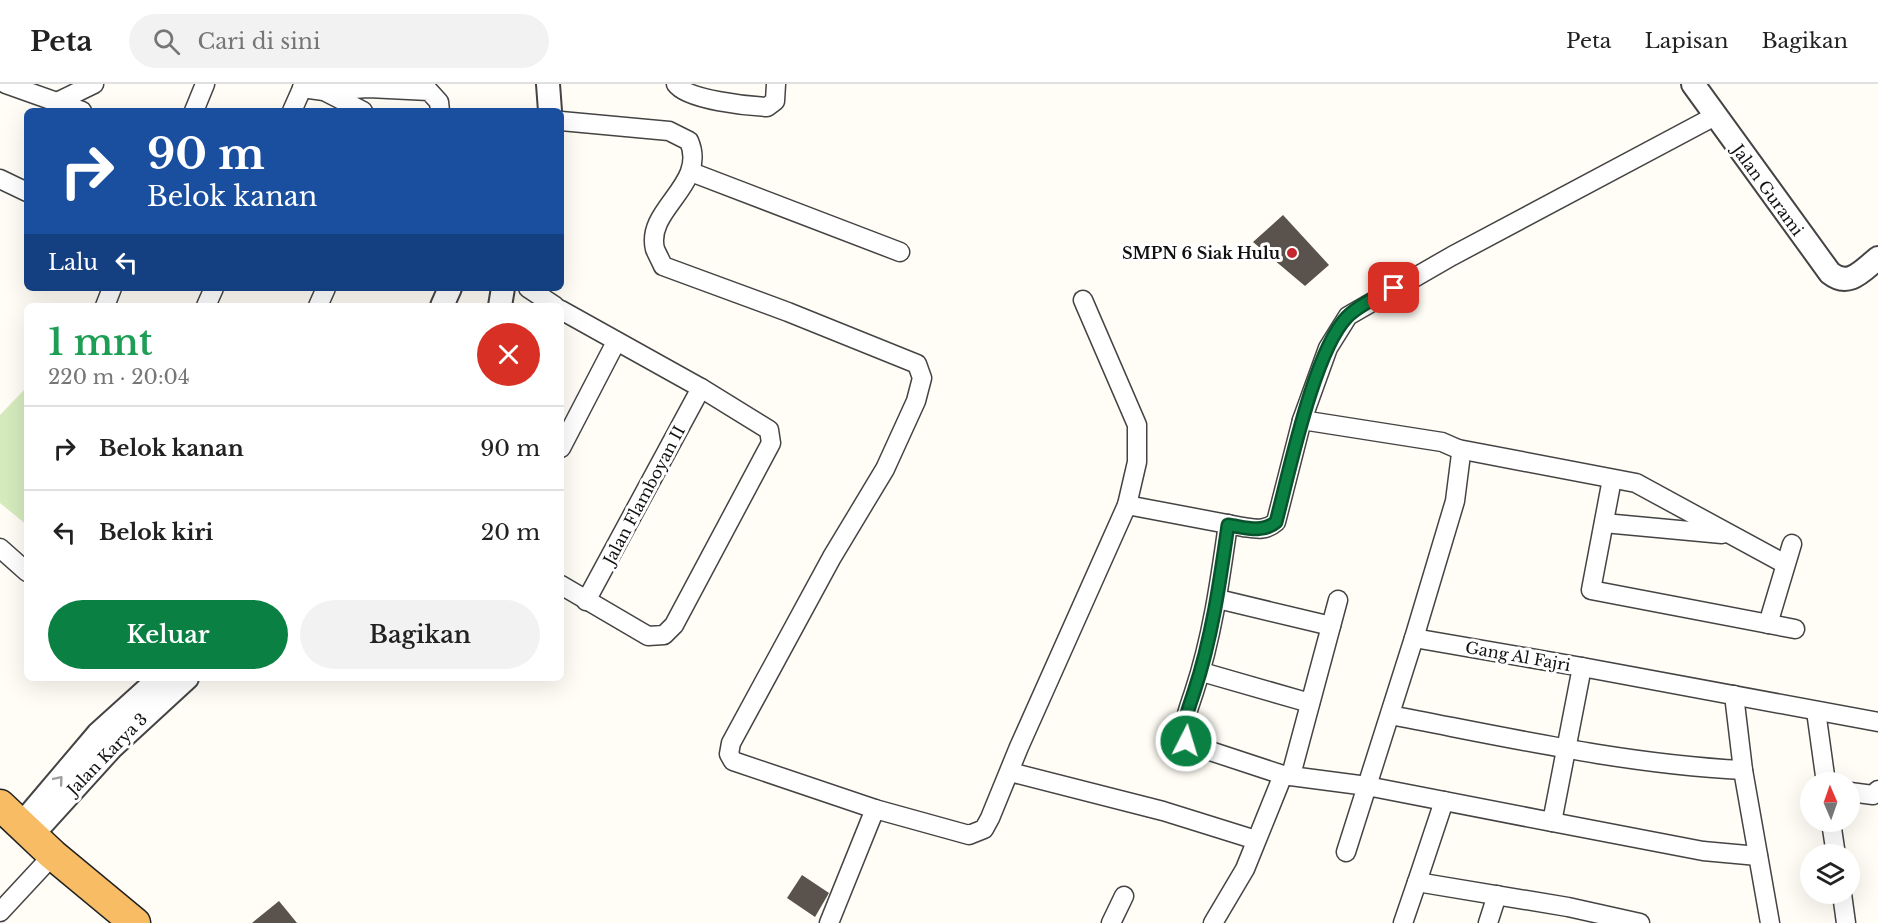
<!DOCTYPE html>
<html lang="id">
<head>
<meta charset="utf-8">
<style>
  :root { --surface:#fff; --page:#f2f2f2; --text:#222; --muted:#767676; --line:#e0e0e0; --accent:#0b8043 }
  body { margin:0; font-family:"Libre Baskerville",serif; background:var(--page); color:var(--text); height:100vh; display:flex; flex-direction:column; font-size:22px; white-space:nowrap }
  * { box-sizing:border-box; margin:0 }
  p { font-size:20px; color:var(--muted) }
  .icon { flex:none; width:33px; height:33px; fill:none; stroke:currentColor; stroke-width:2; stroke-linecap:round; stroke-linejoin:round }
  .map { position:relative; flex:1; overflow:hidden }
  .drawer { position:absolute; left:24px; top:219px; width:540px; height:378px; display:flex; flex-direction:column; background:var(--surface); border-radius:9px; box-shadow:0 6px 24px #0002 }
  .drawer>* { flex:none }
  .top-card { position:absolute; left:24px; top:24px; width:540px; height:183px; border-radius:9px; box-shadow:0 6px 24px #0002; background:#1a4fa0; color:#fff; overflow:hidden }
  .needle { width:39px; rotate:358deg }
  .tools { position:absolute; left:1800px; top:688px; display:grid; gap:12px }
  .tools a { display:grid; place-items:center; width:60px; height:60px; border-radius:50%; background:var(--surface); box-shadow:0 6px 24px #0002; font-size:30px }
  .pin { position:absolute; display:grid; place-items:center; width:51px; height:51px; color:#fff; margin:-26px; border-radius:12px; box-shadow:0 3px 9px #0006 }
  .me { position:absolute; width:66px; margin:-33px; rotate:5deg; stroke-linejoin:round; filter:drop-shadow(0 0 4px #0008) }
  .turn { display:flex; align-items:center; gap:21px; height:126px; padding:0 24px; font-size:27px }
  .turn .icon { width:78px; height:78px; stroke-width:2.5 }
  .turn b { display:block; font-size:42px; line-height:51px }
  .then { display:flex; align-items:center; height:57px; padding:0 24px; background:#0003; gap:12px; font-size:22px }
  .round { display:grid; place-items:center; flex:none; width:63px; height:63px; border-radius:32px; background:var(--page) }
  .summary { display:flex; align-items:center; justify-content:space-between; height:102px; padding:0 24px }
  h1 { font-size:36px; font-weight:600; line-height:45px; color:#1e9e55 }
  .primary-button { display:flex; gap:12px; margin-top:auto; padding:12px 24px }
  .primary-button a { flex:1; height:69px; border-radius:36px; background:var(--accent); color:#fff; font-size:24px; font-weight:600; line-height:69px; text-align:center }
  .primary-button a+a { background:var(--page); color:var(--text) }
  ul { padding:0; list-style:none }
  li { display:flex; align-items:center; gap:18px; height:84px; padding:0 24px; border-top:2px solid var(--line) }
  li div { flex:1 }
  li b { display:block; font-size:22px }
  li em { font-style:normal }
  header { display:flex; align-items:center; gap:36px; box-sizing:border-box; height:84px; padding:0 30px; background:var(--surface); border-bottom:2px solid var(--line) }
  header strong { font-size:28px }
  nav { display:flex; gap:33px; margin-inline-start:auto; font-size:21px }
  .search { width:420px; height:54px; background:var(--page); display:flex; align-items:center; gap:15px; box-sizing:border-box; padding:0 21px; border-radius:33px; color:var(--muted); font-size:22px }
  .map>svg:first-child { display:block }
  .green { fill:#d5ebbd }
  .building { fill:#5a524d }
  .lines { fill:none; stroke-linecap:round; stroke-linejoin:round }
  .minor-casing { stroke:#444; stroke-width:21 }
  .tertiary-casing { stroke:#444; stroke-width:26 }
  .trunk-casing { stroke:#222; stroke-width:33 }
  .minor { stroke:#fff; stroke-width:18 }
  .tertiary { stroke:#fff; stroke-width:22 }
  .trunk { stroke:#f7bc64; stroke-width:30 }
  .oneway { stroke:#a0a0a0 }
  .route-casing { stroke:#07532c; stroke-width:15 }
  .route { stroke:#0b8043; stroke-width:10 }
  .poi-dot { fill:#c4262e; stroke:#fff; stroke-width:2 }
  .labels { text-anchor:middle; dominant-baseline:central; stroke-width:6; stroke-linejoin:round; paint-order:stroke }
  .street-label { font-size:16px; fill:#111; stroke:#fff }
  .poi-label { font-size:16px; font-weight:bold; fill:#111; stroke:#fff; text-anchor:end }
</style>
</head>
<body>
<header>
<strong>Peta</strong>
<div class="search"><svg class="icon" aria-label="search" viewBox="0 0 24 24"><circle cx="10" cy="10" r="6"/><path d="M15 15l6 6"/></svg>Cari di sini</div>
<nav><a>Peta</a><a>Lapisan</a><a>Bagikan</a></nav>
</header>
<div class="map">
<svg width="1878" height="839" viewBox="0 0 1878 839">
  <rect width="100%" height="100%" fill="#fffdf5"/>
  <polygon class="green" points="27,303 27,441 0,419 0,331"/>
  <g class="building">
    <polygon points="1283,131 1329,181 1305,202 1253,158"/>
    <polygon points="802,791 829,809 815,833 787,814"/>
    <polygon points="279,817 297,839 252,839"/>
  </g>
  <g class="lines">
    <defs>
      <g id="minor">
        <polyline points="6,0 82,27"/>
        <path d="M 676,0 C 687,16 748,22 767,23 L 775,17 L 776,0"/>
        <polyline points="302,4 324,7 363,27"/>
        <polyline points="324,7 368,4 429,7 439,18 440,27"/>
        <polyline points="57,18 94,0"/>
        <polyline points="194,27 205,0"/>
        <polyline points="292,27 304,0"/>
        <path d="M 561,37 L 669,47 L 689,57 C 708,101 645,125 655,165 C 657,170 661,177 663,182 L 788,228 L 917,280 L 922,294 L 916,317 L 885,385 L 832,473 L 731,659 L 729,670 L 733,677 L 875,725 L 969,751 L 984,745 L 990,734 L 1019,663 L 1127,421 L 1243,443 C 1257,445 1266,447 1276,438 L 1302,336 L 1328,264 L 1348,232 L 1452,172 L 1715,32"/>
        <polyline points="691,88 900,168"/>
        <polyline points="0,95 27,108"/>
        <polyline points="528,204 555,222"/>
        <polyline points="1083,216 1137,341 1137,378 1127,421"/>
        <polyline points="105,222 112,204"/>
        <polyline points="206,222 214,204"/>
        <polyline points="318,222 326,204"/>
        <polyline points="561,226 701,304 769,346 771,359 674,541 664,551 648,552 561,501"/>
        <polyline points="1302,336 1442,358 1458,365 1461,370 1455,417 1414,554"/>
        <polyline points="561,364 616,258"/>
        <polyline points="1458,365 1636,399 1785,480"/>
        <polyline points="1612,395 1591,506 1795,545"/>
        <polyline points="1604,439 1722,450"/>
        <path d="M 1228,440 C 1220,497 1212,554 1194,608 C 1189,624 1181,641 1186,657 L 1192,661 L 1283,691"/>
        <polyline points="0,464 27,488"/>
        <polyline points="1218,515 1331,542"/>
        <polyline points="586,517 701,304"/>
        <polyline points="1768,540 1792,460"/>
        <polyline points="1582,583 1878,638"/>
        <polyline points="1202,588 1310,619"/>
        <polyline points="1734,611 1743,686 1770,839"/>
        <polyline points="1816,627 1826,699"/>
        <path d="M 1390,631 C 1506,653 1624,680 1743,686"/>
        <polyline points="1010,688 1163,727 1256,756"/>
        <polyline points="1291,691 1338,516"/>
        <polyline points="1850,708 1873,711 1878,706"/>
        <polyline points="1444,717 1417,798 1568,823 1640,839"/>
        <polyline points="1552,738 1703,767 1758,772"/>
        <polyline points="1831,738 1836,771"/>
        <polyline points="1842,810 1846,839"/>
        <polyline points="0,828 53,771"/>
        <polyline points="829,839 875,725"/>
        <polyline points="1111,839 1124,812"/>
        <polyline points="1213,839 1245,785 1283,691 1367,702 1552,738 1582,583 1414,554 1346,768"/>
        <polyline points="1403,839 1417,798"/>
        <polyline points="1488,839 1497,811"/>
      </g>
      <g id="tertiary">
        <polyline points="548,0 550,27"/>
        <path d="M 1693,0 L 1830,189 C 1849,204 1862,187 1878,174"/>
        <polyline points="442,222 450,204"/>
        <polyline points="500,222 503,204"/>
        <polyline points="26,735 98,650 160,594"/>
        <polyline points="32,751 111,664 187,594"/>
      </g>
      <polyline id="trunk" points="0,721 53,771 135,839"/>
    </defs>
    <use href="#minor" class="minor-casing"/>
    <use href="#tertiary" class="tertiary-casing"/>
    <use href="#trunk" class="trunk-casing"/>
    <use href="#minor" class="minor"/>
    <use href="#tertiary" class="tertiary"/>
    <use href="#trunk" class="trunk"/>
  </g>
  <defs><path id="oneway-chevron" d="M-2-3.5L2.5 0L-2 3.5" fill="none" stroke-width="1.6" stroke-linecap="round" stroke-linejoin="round" transform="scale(1.5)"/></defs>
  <use class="oneway" href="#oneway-chevron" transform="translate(59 696) rotate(-50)"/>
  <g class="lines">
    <defs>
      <path id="route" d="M 1186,657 C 1181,641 1189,624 1194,608 C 1212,554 1220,497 1228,441 C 1244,443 1262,450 1276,438 C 1289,389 1314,267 1347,233 C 1359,221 1379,212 1394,204"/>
    </defs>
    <use href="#route" class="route-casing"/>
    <use href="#route" class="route"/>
  </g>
  <circle class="poi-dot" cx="1292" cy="169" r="6"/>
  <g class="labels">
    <g class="street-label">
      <text transform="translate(1768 106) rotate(54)">Jalan Gurami</text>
      <text transform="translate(644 411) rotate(-62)">Jalan Flamboyan II</text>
      <text transform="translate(1518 572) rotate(10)">Gang Al Fajri</text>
      <text transform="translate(107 670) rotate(-46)">Jalan Karya 3</text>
    </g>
    <g class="poi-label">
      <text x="1280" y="169">SMPN 6 Siak Hulu</text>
    </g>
  </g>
</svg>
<div class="tools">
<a><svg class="needle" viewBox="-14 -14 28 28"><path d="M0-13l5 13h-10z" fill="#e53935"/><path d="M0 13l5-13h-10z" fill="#767676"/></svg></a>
<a><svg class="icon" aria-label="layers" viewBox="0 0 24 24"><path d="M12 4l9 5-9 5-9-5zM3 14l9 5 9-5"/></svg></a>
</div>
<div class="pin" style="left:1394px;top:204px;background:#d93025"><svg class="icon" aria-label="arrive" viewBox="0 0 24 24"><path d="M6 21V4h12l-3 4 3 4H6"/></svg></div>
<svg class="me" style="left:1186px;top:657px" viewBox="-20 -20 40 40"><circle r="17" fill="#0b8043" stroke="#fff" stroke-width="3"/><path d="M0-11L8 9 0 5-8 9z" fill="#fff"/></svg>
<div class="top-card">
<div class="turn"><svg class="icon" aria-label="right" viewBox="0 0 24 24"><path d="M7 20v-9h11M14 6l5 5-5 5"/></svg><div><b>90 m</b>Belok kanan</div></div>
<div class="then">Lalu<svg class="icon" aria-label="left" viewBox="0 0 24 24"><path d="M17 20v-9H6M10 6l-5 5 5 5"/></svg></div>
</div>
<section class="drawer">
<div class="summary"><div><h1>1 mnt</h1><p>220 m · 20:04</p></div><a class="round" style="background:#d93025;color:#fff"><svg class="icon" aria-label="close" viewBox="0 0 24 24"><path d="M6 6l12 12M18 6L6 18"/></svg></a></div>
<ul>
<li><svg class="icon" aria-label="right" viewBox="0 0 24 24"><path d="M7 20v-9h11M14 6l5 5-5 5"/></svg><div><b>Belok kanan</b></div><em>90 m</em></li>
<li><svg class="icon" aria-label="left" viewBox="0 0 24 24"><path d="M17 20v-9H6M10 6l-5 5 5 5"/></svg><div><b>Belok kiri</b></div><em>20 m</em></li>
</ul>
<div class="primary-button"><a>Keluar</a><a>Bagikan</a></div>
</section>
</div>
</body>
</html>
